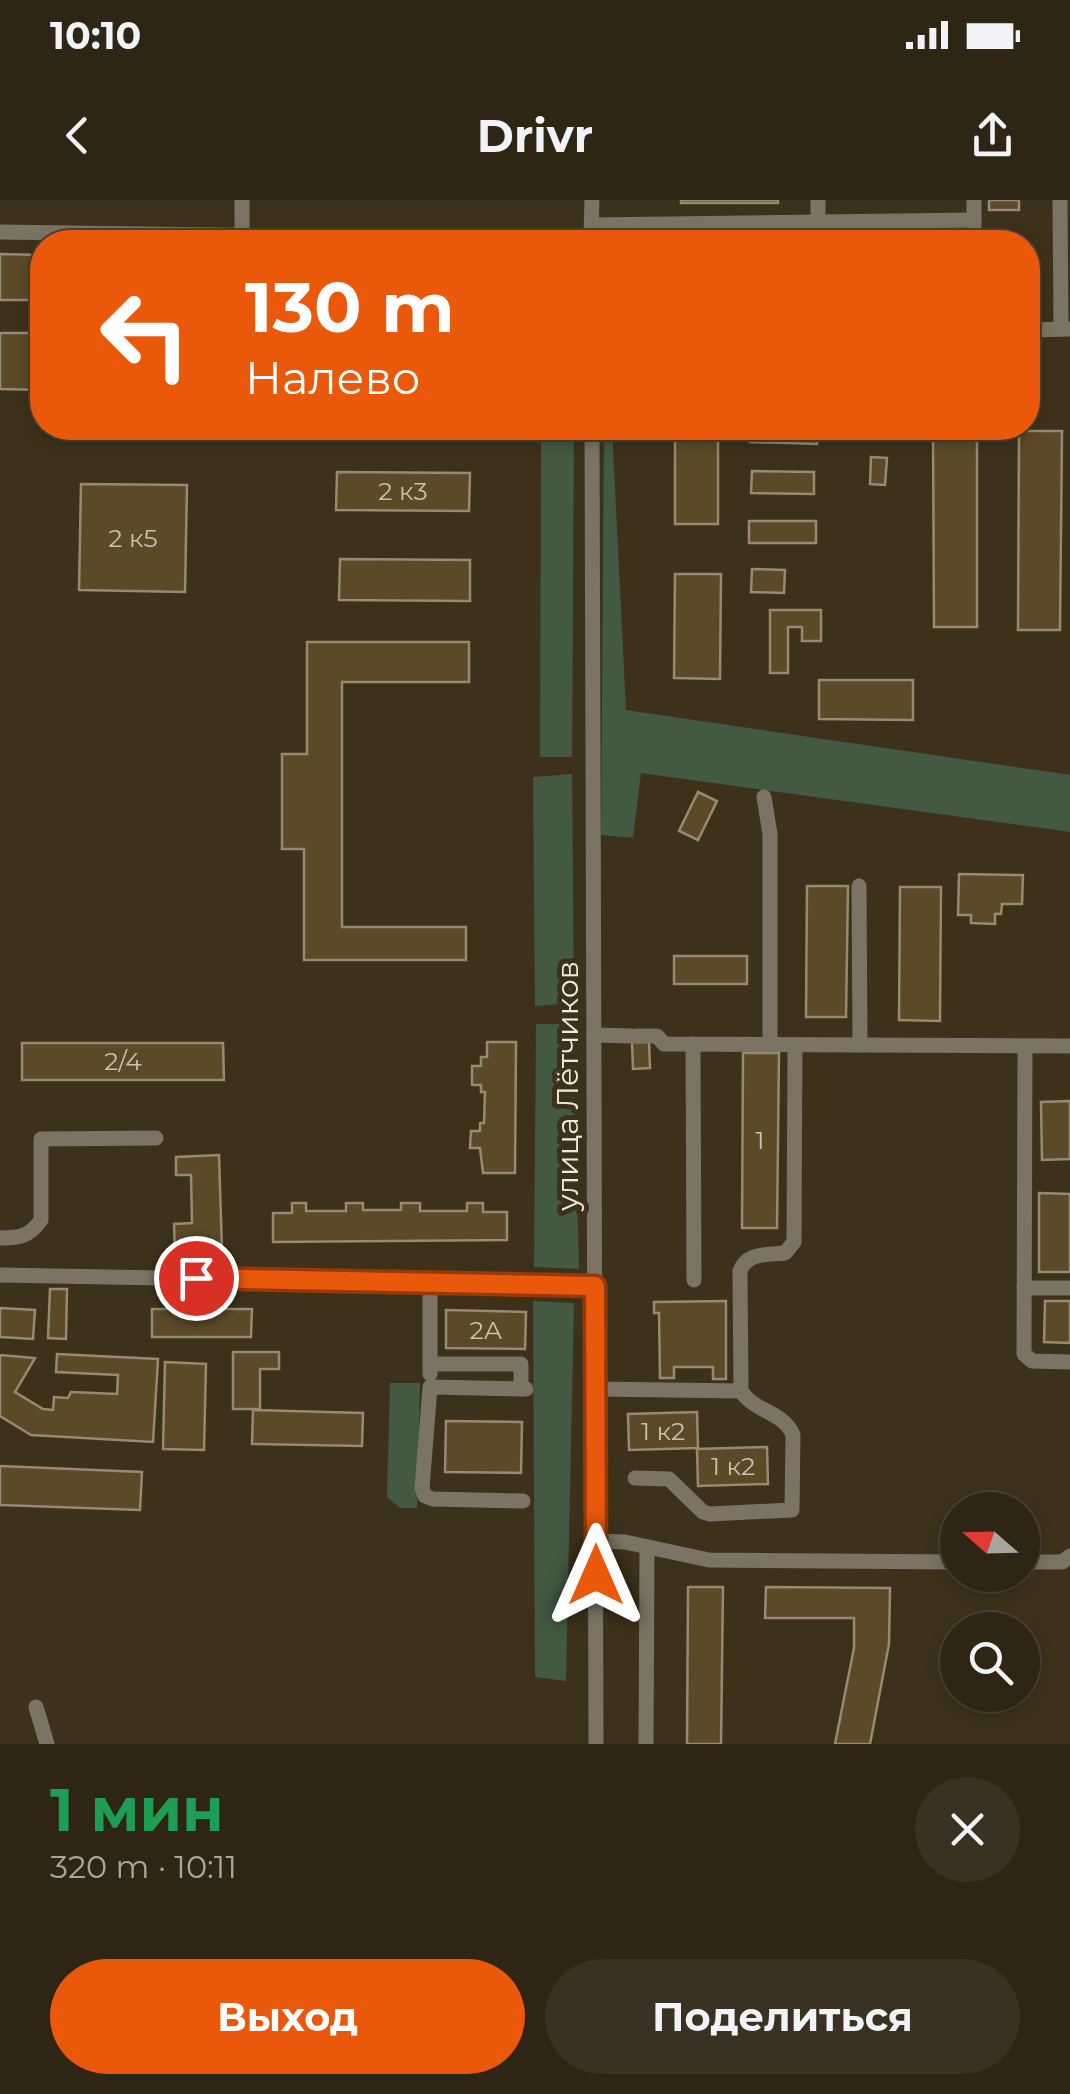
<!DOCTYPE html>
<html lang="ru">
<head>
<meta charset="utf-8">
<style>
  :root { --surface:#2e2514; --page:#3a3122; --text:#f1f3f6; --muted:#a7a5a0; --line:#494234; --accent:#ea580c }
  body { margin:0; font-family:Montserrat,sans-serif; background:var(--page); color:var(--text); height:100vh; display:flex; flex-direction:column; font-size:38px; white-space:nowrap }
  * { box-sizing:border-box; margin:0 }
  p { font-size:32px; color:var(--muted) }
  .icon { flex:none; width:55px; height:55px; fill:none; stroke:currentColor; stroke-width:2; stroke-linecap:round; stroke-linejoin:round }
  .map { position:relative; height:1544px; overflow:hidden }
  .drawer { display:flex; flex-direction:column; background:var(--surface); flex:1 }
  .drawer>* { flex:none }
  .top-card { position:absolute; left:30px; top:30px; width:1010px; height:210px; border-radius:40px; box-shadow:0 5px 15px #0003,0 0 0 2px var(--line); background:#ea580c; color:#fff; overflow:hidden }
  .needle { width:65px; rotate:290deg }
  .buttons { position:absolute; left:940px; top:1292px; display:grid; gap:20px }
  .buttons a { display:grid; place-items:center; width:100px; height:100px; border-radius:50%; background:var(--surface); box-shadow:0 5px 15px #0003,0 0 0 2px var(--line); font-size:50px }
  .pin { position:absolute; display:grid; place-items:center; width:85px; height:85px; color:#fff; margin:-42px; border:5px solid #fff; border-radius:50%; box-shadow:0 2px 10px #0007 }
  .me { position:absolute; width:110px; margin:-55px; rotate:0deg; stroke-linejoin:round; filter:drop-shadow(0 0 8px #0008) }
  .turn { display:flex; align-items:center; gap:35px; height:210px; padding:0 50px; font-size:45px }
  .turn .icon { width:130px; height:130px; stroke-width:2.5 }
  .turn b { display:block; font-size:70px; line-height:85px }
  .round { display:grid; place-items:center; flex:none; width:105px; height:105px; border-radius:52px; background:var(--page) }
  .headline { display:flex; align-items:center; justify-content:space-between; height:170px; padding:0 50px }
  h1 { font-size:60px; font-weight:700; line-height:75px; color:#1e9e55 }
  .cta { display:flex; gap:20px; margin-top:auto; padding:20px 50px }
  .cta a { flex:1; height:115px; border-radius:60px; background:var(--accent); color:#fff; font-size:40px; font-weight:700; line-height:115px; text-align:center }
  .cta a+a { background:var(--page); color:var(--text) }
  .status { display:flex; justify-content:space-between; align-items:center; height:70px; padding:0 50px; background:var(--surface); direction:ltr }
  .status svg { height:28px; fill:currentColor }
  header { display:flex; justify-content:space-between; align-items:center; height:130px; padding:0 50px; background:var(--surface); font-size:45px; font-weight:700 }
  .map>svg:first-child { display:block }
  .green { fill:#435941 }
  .building { fill:#5b4928; stroke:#978a71; stroke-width:2.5 }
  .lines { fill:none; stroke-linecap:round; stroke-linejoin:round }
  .minor { stroke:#7b7364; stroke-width:15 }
  .route-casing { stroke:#983908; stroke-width:25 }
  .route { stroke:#ea580c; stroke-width:18 }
  .labels { text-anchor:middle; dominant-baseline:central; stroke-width:10; stroke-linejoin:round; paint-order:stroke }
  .number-label { font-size:25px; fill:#ccc1af }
  .street-label { font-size:30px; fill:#f1e9dc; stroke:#3d311b }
</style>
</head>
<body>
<div class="status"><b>10:10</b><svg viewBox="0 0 49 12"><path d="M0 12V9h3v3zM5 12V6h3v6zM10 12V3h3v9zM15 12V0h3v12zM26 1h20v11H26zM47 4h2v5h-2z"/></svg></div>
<header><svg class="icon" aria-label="back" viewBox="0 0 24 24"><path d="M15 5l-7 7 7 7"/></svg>Drivr<svg class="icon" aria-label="share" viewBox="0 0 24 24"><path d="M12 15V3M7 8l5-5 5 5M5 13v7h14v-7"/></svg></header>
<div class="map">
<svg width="1070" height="1544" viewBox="0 0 1070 1544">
  <rect width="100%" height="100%" fill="#3d311b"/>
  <g class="green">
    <polygon points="541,228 574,228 572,557 540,557"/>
    <polygon points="604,228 612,228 626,510 1070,575 1070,632 641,573 633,638 601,635"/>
    <polygon points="572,574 574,803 535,806 533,577"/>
    <polygon points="536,824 573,824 579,1069 534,1067"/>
    <polygon points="533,1101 574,1103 566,1481 535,1477"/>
    <polygon points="390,1183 420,1183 417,1308 400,1308 387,1297"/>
  </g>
  <g class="building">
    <rect x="681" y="0" width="97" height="3"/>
    <rect x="989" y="0" width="30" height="10"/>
    <polygon points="0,54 42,55 42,100 0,100"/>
    <polygon points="0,133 42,133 42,190 0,189"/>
    <rect x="675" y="228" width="43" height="96"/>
    <polygon points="751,228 818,228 817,244 750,242"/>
    <polygon points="1019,231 1062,231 1060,430 1018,430"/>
    <polygon points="933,232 977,232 977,427 934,427"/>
    <polygon points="871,257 887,258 885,285 870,284"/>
    <polygon points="752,271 814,272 814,294 751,293"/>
    <polygon points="337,272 470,273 469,311 336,310"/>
    <polygon points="81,284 187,285 185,392 79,390"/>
    <rect x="749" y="321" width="67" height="22"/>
    <polygon points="340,359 470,360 470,401 339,400"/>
    <polygon points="752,369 785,370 784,393 751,392"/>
    <polygon points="675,374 721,374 720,479 674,478"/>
    <polygon points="770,410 821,410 821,441 802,441 802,427 788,427 788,473 770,473"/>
    <polygon points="307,442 469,442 469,482 342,482 342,727 466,727 466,760 304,760 304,649 282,649 282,554 307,554"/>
    <polygon points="819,480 913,480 913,520 819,519"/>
    <polygon points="698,592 717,601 698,640 679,631"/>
    <polygon points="959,674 1023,675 1022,704 1002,704 1001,714 995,714 995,724 971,723 971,715 958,715"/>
    <polygon points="807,686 848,686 846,817 806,817"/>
    <polygon points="900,687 941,687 940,821 899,820"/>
    <rect x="674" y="756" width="73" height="28"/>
    <polygon points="487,842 516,842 515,973 483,973 480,948 470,948 471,931 480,931 480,923 484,923 485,892 481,892 481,885 472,885 472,866 481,866 481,857 487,857"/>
    <polygon points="632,842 649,842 650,868 633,869"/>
    <polygon points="22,843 223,843 224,880 22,880"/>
    <polygon points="743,853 779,853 777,1028 742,1028"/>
    <polygon points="1070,901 1070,959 1042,960 1041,902"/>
    <polygon points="219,955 222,1051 175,1053 174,1024 192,1023 191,975 176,975 176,957"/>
    <polygon points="1039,993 1070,994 1070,1072 1039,1072"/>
    <polygon points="292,1003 306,1003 306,1011 346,1011 346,1003 363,1003 363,1010 401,1010 401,1003 420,1003 420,1011 467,1011 467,1003 483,1003 483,1012 507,1012 507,1040 273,1042 273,1013 292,1013"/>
    <polygon points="50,1089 67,1089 66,1139 48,1138"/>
    <polygon points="726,1101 726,1179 713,1179 713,1167 674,1167 674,1178 660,1178 659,1113 654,1113 654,1102"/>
    <polygon points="1045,1101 1070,1101 1070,1143 1044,1142"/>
    <polygon points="0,1108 35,1110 33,1139 0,1137"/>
    <polygon points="152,1109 252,1109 251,1137 152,1137"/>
    <polygon points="446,1110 526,1112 525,1149 446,1148"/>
    <polygon points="233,1152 279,1152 279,1169 260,1169 260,1209 233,1209"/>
    <polygon points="57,1154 158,1159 153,1242 31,1235 0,1216 0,1155 35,1158 15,1192 43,1209 53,1210 54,1197 68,1198 71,1192 117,1194 118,1175 56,1172"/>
    <polygon points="165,1162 206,1164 204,1250 163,1249"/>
    <polygon points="253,1210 363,1213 362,1246 252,1244"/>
    <polygon points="697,1212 698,1248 629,1250 628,1214"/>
    <polygon points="446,1221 522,1222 521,1273 445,1272"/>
    <polygon points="767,1247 768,1284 698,1286 697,1249"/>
    <polygon points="0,1266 142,1272 140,1310 0,1305"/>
    <polygon points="688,1387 723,1387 721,1544 687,1544"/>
    <polygon points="766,1387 890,1388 889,1444 870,1544 835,1544 854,1448 854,1418 765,1418"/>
  </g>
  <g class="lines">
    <g class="minor">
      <polyline points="242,0 242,36"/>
      <polyline points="818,0 818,22"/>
      <polyline points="1060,0 1061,129"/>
      <polyline points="592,25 974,20"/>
      <polyline points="0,32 591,40"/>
      <polyline points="591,34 592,0"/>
      <polyline points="974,42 974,0"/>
      <polyline points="1028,130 1070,129"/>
      <polyline points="592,228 596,1544"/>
      <polyline points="764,597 770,634 770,845"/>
      <polyline points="859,686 860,845"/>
      <polyline points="594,835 632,836"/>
      <polyline points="637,836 657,836 664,844 1070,846"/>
      <polyline points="693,844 694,1080"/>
      <polyline points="1025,846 1024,1154 1032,1161 1070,1162"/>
      <path d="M 0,1038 C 19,1038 29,1037 41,1020 L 41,939 L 156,938"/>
      <polyline points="0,1075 595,1086"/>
      <polyline points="430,1083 430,1174"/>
      <polyline points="1024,1088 1070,1088"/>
      <polyline points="430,1164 521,1164 521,1189"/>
      <path d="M 596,1189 L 741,1191 L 740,1071 C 747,1052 768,1055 785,1053 L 794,1042 L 795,845"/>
      <path d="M 635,1278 L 669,1279 L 703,1312 L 710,1314 L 792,1310 L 793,1235 C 783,1211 754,1212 741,1191"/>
      <polyline points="523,1301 433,1299 425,1296 422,1288 430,1187 526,1189"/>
      <polyline points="596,1341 625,1342 709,1360 958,1362"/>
      <polyline points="1022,1362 1062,1362 1070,1356"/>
      <polyline points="36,1507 47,1544"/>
      <polyline points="646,1544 647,1347"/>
    </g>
  </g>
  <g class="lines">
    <defs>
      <polyline id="route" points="196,1078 595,1086 596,1375"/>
    </defs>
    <use href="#route" class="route-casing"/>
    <use href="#route" class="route"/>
  </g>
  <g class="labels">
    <g class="number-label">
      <text x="403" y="291">2 к3</text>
      <text x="133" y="338">2 к5</text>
      <text x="123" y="861">2/4</text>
      <text x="760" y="940">1</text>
      <text x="486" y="1130">2А</text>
      <text x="663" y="1231">1 к2</text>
      <text x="733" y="1266">1 к2</text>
    </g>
    <g class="street-label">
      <text transform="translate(567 886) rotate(-90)">улица Лётчиков</text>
    </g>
  </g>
</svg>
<div class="buttons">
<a><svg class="needle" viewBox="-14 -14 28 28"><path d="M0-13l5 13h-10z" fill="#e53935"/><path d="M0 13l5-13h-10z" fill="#a7a5a0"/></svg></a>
<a><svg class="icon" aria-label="search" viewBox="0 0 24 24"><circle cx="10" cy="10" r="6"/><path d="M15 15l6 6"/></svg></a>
</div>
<div class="pin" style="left:196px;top:1078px;background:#d93025"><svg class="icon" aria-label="arrive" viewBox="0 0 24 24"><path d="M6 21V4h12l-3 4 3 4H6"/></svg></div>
<svg class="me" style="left:596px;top:1375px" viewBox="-20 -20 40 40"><path d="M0-17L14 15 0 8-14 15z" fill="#ea580c" stroke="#fff" stroke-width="4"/></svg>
<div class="top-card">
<div class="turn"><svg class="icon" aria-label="left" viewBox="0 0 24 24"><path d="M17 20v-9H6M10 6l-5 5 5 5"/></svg><div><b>130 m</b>Налево</div></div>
</div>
</div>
<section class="drawer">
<div class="headline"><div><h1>1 мин</h1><p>320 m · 10:11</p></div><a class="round"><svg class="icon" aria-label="close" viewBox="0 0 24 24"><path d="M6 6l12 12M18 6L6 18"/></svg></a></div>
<div class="cta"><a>Выход</a><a>Поделиться</a></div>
</section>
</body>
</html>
